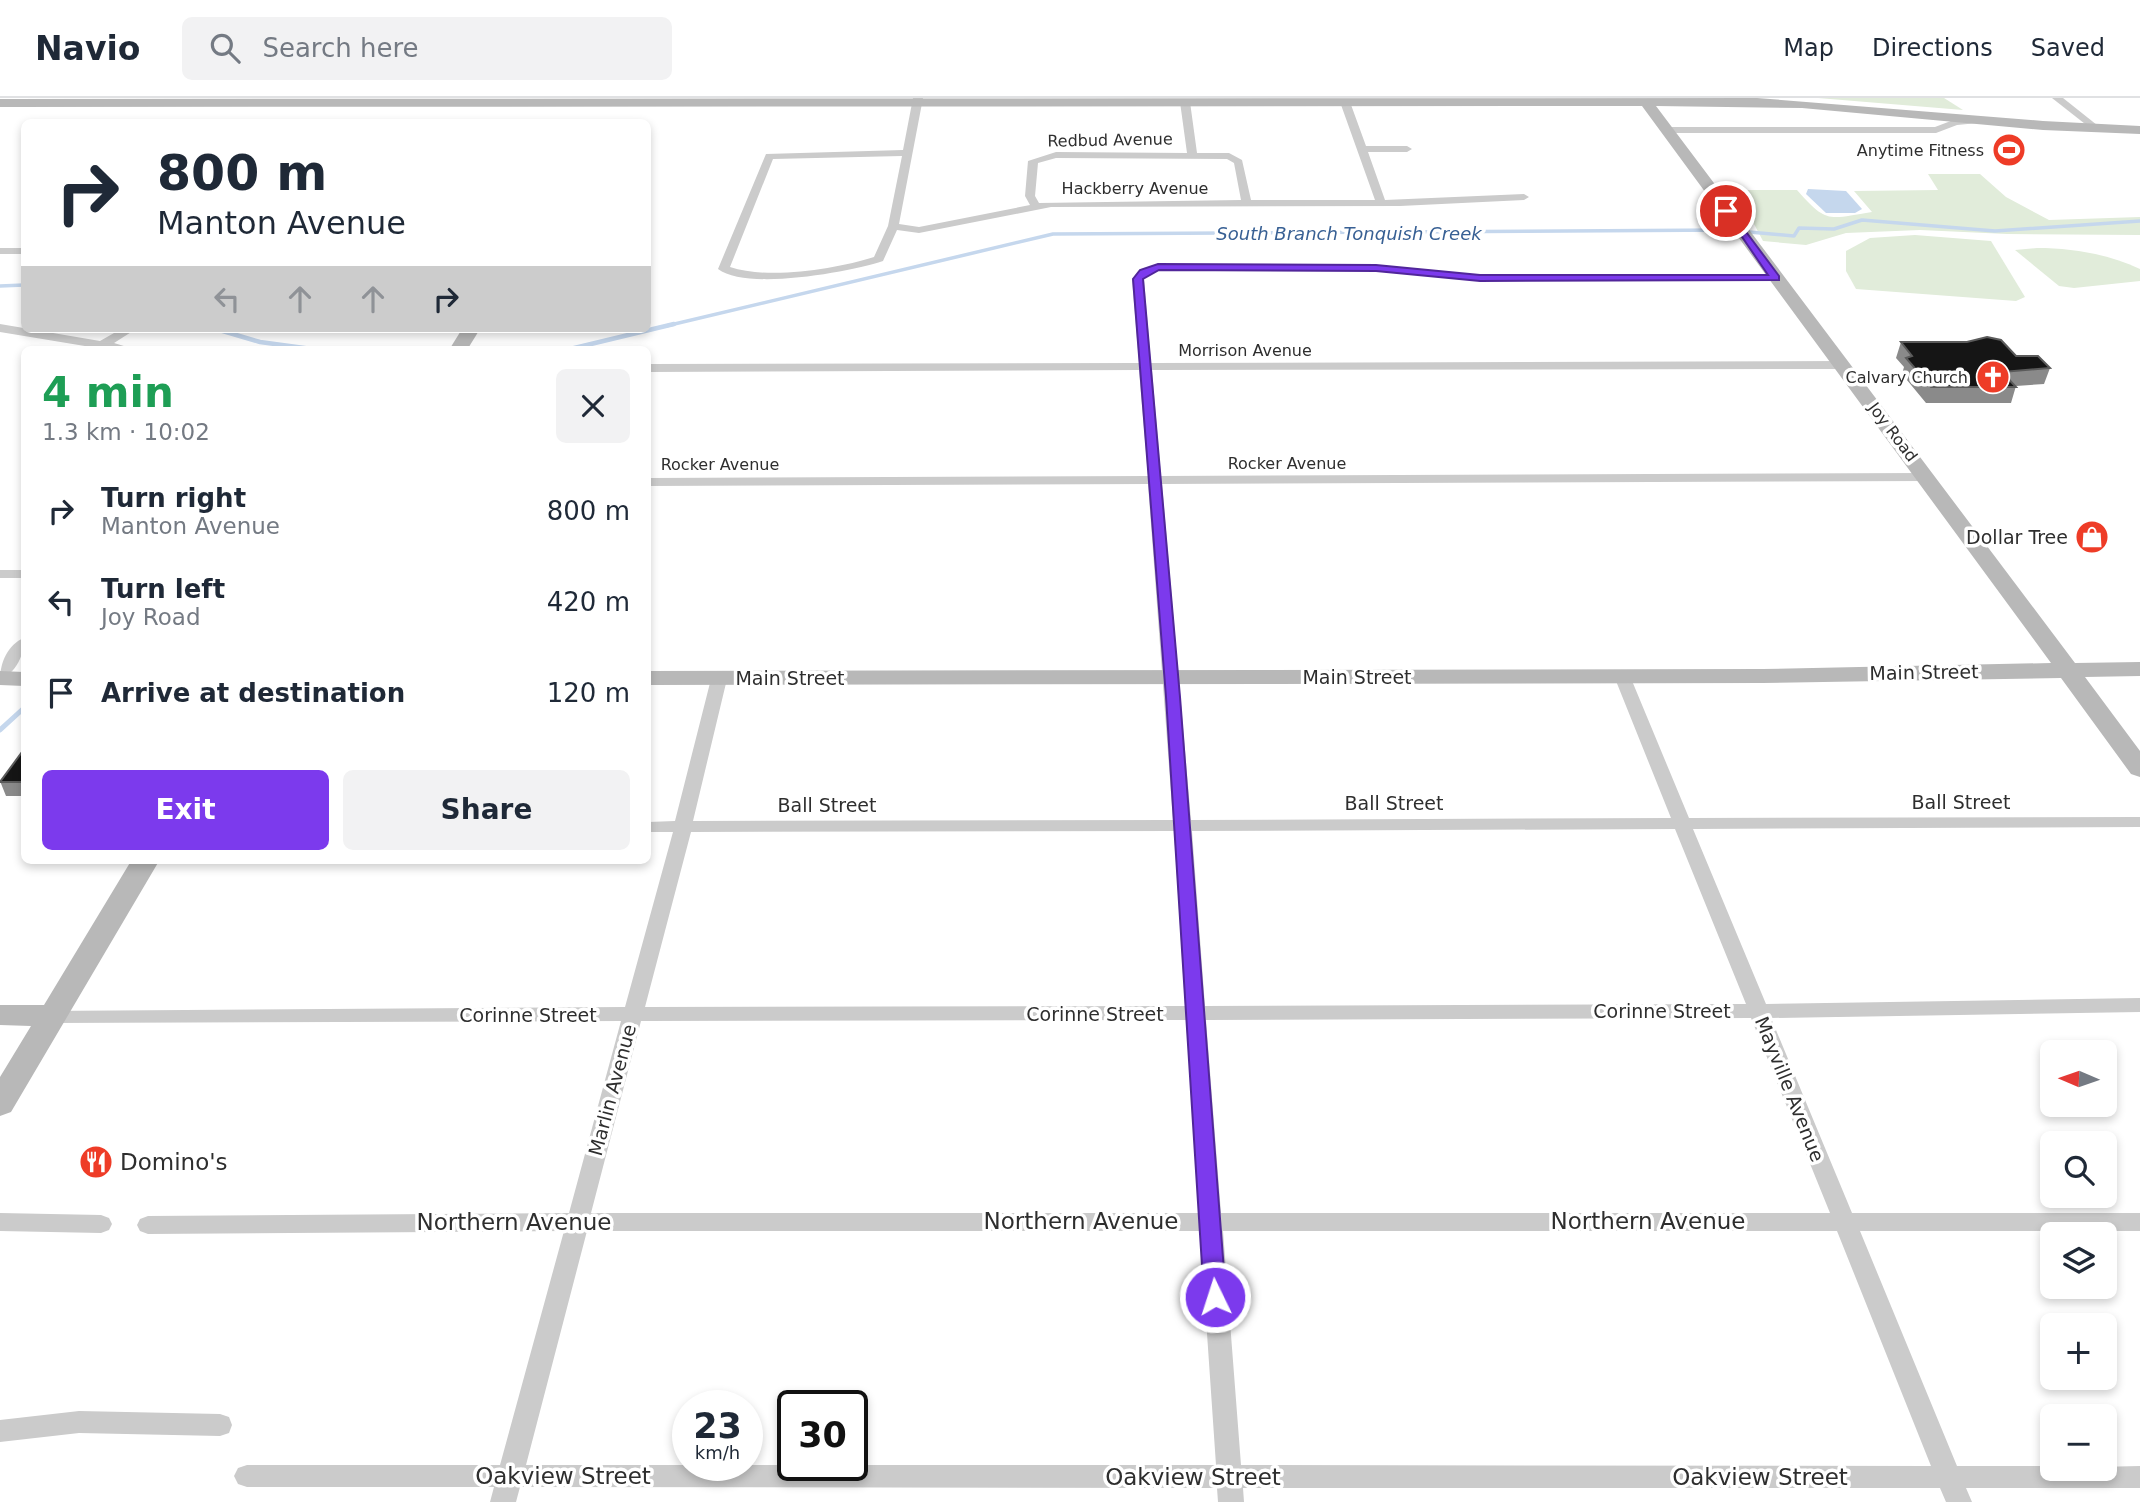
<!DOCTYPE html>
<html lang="en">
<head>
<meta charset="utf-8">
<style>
  :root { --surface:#fff; --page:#f2f2f3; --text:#1f2937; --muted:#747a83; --line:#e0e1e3; --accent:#7c3aed }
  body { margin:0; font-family:"DejaVu Sans",sans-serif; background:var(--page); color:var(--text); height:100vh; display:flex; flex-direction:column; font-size:26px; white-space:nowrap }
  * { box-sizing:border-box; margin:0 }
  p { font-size:23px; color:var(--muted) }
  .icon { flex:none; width:38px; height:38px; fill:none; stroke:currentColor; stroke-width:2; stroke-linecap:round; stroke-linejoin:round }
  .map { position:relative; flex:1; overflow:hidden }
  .side { position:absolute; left:21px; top:248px; width:630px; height:518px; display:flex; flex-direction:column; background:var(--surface); border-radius:10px; box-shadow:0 4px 10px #0003 }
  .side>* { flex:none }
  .hud { position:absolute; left:21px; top:21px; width:630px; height:214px; border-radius:10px; box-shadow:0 4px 10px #0003; background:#fff; color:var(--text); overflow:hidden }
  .needle { width:46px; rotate:272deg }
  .fabs { position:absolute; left:2040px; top:942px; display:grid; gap:14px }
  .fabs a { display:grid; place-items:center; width:77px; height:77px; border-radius:10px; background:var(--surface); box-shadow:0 4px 10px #0003; font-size:35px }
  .speed { position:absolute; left:672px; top:1292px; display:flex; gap:14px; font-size:35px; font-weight:700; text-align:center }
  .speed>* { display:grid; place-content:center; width:91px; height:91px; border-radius:50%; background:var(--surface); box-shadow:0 4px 10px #0003; line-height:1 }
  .speed small { font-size:18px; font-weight:400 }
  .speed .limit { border:4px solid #111; border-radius:10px; background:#fff; color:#111 }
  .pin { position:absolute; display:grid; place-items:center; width:60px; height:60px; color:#fff; margin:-30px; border:4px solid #fff; border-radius:50%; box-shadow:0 2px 7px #0007 }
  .me { position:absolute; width:77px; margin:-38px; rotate:356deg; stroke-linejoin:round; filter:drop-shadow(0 0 5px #0008) }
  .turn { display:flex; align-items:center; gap:24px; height:147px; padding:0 21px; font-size:32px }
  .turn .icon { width:91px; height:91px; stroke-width:2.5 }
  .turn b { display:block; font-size:49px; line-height:60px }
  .lanes { display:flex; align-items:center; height:66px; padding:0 21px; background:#0003; justify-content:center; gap:35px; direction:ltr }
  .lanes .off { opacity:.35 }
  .round { display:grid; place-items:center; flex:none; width:74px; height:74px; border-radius:10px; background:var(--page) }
  .summary { display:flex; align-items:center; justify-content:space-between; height:119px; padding:0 21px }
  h1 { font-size:42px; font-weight:800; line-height:52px; color:#1e9e55 }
  .action { display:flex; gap:14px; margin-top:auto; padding:14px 21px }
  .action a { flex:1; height:80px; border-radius:10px; background:var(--accent); color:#fff; font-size:28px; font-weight:800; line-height:80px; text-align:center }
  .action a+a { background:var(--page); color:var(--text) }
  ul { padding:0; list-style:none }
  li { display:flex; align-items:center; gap:21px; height:91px; padding:0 21px }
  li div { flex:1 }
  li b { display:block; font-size:26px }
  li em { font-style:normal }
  header { display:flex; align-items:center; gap:42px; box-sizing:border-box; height:98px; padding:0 35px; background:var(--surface); border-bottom:2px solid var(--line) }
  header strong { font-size:33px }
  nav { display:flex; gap:38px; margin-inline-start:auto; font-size:24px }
  .search { width:490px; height:63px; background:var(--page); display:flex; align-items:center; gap:18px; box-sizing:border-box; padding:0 24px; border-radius:10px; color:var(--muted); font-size:26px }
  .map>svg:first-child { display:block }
  .green { fill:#e1ecda }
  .water { fill:#c5d7ed }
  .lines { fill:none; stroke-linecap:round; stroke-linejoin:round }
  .stream-far2 { stroke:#c5d7ed; stroke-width:3.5 }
  .stream-far1 { stroke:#c5d7ed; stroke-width:4.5 }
  .stream { stroke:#c5d7ed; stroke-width:5 }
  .street { fill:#cbcbcb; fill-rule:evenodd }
  .secondary { fill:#b8b8b8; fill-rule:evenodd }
  .wall { fill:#8a8a8a }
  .building { fill:#151515; stroke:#5b5b5b; stroke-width:2 }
  .route { fill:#7c3aed; stroke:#51269a; stroke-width:2 }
  .labels { text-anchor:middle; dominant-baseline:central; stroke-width:7; stroke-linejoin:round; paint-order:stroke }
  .far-street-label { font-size:16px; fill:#2e2e2e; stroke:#fff }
  .far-poi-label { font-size:16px; fill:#2e2e2e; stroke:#fff; text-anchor:end }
  .far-water-label { font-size:18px; font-style:italic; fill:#386094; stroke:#fff }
  .poi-label { font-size:19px; fill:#2e2e2e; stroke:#fff; text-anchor:end }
  .street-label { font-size:19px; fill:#2e2e2e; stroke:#fff }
  .near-poi-label { font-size:23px; fill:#2e2e2e; stroke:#fff; text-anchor:start }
  .near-street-label { font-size:23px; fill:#2e2e2e; stroke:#fff }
</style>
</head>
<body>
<header>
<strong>Navio</strong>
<div class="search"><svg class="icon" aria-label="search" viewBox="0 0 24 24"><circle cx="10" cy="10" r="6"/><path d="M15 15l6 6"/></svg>Search here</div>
<nav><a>Map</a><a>Directions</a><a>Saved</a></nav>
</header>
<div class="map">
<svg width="2140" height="1404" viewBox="0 0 2140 1404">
  <rect width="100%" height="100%" fill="#fff"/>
  <g class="green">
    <polygon points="1818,0 1944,0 1963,12"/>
    <path d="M 1928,76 L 1980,76 L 2006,99 L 2049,122 L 2140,119 L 2140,137 L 2007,136 L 1920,132 L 1846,135 L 1806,147 L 1763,143 L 1736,92 L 1797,92 C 1827,126 1828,121 1872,114 L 1854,93 L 1938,92 Z"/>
    <polygon points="1915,137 1991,143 2025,199 2016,203 1856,191 1846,173 1846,153 1870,140"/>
    <path d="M 2037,150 C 2072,150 2108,156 2140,171 L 2140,183 L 2074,190 L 2059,188 L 2015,152 Z"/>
  </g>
  <polygon class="water" points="1808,91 1846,93 1862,111 1855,115 1826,115 1806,96"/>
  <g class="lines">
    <g class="stream-far2">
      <polyline points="0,188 24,187"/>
      <polyline points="666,228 1053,136 1727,132 1794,138 1799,130 1834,131 1862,122 1995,133 2140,123"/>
    </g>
    <g class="stream-far1">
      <polyline points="216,231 260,244 319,252"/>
      <polyline points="566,252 674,226"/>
    </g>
    <polyline class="stream" points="0,632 24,610"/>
    <g class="street">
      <path d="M 913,0 L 923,0 L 899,126 L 919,129 L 1030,107 L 1025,98 L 1028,63 L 1056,54 L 1187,55 L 1180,4 L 1185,1 L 1190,4 L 1197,55 L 1229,55 L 1242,62 L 1251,102 L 1375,102 L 1340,4 L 1345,1 L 1350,4 L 1366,48 L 1407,48 L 1412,51 L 1407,54 L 1368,54 L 1385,102 L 1524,96 L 1529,99 L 1524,102 L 1400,108 L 1051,109 L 919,135 L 897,132 L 883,163 C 849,174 747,193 718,171 L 766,56 L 903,52 ZM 902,58 L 888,128 L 874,159 C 836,171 769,182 730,169 L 773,61 ZM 1056,60 L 1227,61 L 1234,65 L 1241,102 L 1039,105 L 1035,98 L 1038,65 Z"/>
      <polygon points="2052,0 2063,0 2102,31 2094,33"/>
      <polygon points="1975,20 1980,23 1978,25 1957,27 1936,35 1666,35 1661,32 1666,29 1935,29 1956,21"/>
      <rect x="0" y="150" width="24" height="6"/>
      <path d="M 1158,166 L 1376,167 L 1480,177 L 1780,178 L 1780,182 L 1776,183 L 1480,183 L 1376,173 L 1159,172 L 1148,176 L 1144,181 L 1151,265 L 1843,263 L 1849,267 L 1843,271 L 1152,272 L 1161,378 L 1927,375 L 1934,379 L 1927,383 L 1162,386 L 1191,722 L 1671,720 L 1614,578 L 1622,573 L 1630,578 L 1689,720 L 2140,719 L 2140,729 L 1693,731 L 1766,906 L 2140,900 L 2140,914 L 1771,920 L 1852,1115 L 2140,1115 L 2140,1133 L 1860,1133 L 1957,1368 L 2053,1368 L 2053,1370 L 2140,1368 L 2140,1390 L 1966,1390 L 1972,1404 L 1946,1404 L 1940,1390 L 1243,1390 L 1244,1404 L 1218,1404 L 1217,1390 L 520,1389 L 516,1404 L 490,1404 L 494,1389 L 247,1389 L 238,1386 L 234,1378 L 238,1370 L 247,1367 L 500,1367 L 564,1133 L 148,1136 L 140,1133 L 137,1127 L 140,1121 L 148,1118 L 569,1115 L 621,923 L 51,925 L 44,923 L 41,918 L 44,913 L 625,909 L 673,734 L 648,734 L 648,724 L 675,723 L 711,581 L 719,576 L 727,581 L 693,723 L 1173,722 L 1148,386 L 648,388 L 648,380 L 1148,378 L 1139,272 L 648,274 L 648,266 L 1139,265 L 1132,181 L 1140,172 ZM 1675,731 L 1746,906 L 1205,908 L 1192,733 ZM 1174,733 L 1185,908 L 645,909 L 691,734 ZM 1751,920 L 1830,1115 L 1221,1115 L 1206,922 ZM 1186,922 L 1199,1115 L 591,1115 L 641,923 ZM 587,1133 L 1200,1133 L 1216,1367 L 526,1367 ZM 1223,1133 L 1837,1133 L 1931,1368 L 1241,1367 Z"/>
      <polygon points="0,226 100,243 121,231 136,231 114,245 137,252 109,252 0,234"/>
      <rect x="0" y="472" width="24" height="8"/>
      <path d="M 24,540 C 25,555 16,576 0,581 C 0,565 8,546 24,540 Z"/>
      <polygon points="0,1115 101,1117 109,1120 112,1126 109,1132 101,1135 0,1133"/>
      <polygon points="79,1313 220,1316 229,1319 232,1327 229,1335 220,1338 79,1335 0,1344 0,1322"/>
    </g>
    <g class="secondary">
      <polygon points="1757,0 2043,23 2140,28 2140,36 2043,32 1802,10 1656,8 2075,565 2140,564 2140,578 2085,579 2140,653 2140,679 2131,676 2061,580 1763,585 648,587 648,573 1763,571 2051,565 1642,8 0,9 0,1"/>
      <polygon points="462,231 480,231 467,252 449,252"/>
      <polygon points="0,573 24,574 24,588 0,587"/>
      <polygon points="131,763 159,763 11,1014 0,1018 0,979 31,928 0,927 0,907 44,907"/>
    </g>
  </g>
  <g class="wall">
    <polygon points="1901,244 2016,258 2050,270 2044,286 2016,288 2011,305 1926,305 1902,276 1904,269 1896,260"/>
    <polygon points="24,654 24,698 6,698 0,683"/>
  </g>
  <g class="building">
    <polygon points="1987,239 2001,242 2016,258 2038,258 2050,270 2002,274 2016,289 1931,289 1906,260 1912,258 1901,244 1967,244"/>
    <polygon points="22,654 24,654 24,684 0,684"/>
  </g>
  <polygon class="route" points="1723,111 1729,111 1779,178 1779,182 1480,183 1376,173 1159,172 1143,181 1180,599 1226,1199 1223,1206 1215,1208 1207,1206 1204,1199 1166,599 1133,181 1140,172 1158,166 1376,167 1480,177 1768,177"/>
  <defs>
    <symbol id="stadium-disc" viewBox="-11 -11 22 22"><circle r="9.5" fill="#ee3c27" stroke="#fff"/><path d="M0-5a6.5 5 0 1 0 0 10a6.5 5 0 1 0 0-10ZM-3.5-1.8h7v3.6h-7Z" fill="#fff"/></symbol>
    <symbol id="church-disc" viewBox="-11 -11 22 22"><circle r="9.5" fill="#ee3c27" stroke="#fff"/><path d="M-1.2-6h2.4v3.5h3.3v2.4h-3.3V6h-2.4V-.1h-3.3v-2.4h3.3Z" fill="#fff"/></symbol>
    <symbol id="shop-disc" viewBox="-11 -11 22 22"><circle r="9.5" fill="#ee3c27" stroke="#fff"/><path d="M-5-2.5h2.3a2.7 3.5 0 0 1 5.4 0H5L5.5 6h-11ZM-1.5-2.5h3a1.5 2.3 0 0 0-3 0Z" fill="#fff"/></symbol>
    <symbol id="restaurant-disc" viewBox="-11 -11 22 22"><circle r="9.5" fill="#ee3c27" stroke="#fff"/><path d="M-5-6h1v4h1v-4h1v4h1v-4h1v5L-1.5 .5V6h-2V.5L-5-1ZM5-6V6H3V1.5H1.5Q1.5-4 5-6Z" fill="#fff"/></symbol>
  </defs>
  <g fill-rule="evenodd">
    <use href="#stadium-disc" x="1990" y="33" width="38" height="38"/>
    <use href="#church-disc" x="1974" y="260" width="38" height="38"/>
    <use href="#shop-disc" x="2073" y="420" width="38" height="38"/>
    <use href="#restaurant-disc" x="77" y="1045" width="38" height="38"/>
  </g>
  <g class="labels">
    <g class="far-street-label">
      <text transform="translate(1110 42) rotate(-1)">Redbud Avenue</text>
      <text x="1135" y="90">Hackberry Avenue</text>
      <text x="1245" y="252">Morrison Avenue</text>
      <text transform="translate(1893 334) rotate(53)">Joy Road</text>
      <text x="1287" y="365">Rocker Avenue</text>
      <text x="720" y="366">Rocker Avenue</text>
    </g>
    <g class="far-poi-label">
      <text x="1984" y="52">Anytime Fitness</text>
      <text x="1968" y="279">Calvary Church</text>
    </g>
    <g class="far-water-label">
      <text x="1349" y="135">South Branch Tonquish Creek</text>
    </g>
    <g class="poi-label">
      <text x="2068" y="439">Dollar Tree</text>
    </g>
    <g class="street-label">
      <text transform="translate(1924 574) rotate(-1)">Main Street</text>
      <text x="1357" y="579">Main Street</text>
      <text x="790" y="580">Main Street</text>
      <text x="1961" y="704">Ball Street</text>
      <text x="1394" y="705">Ball Street</text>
      <text x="827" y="707">Ball Street</text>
      <text x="1662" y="913">Corinne Street</text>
      <text x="1095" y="916">Corinne Street</text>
      <text x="528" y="917">Corinne Street</text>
      <text transform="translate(1790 991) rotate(68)">Mayville Avenue</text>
      <text transform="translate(612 992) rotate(-75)">Marlin Avenue</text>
    </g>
    <g class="near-poi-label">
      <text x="120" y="1064">Domino's</text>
    </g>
    <g class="near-street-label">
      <text x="1081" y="1123">Northern Avenue</text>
      <text x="1648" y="1123">Northern Avenue</text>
      <text x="514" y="1124">Northern Avenue</text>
      <text x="563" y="1378">Oakview Street</text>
      <text x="1193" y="1379">Oakview Street</text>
      <text x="1760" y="1379">Oakview Street</text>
    </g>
  </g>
</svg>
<div class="fabs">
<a><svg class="needle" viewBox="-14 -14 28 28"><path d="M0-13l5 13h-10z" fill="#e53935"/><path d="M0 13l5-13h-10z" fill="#747a83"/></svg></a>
<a><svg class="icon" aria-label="search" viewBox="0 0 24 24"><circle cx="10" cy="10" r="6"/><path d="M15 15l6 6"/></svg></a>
<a><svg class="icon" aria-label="layers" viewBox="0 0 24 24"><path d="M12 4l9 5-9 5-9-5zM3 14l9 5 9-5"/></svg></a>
<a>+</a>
<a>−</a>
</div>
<div class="speed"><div>23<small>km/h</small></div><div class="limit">30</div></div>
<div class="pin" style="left:1726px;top:113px;background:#d93025"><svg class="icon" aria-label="arrive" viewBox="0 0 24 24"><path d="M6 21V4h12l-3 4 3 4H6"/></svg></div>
<svg class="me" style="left:1215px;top:1199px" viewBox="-20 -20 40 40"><circle r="17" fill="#7c3aed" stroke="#fff" stroke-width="3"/><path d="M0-11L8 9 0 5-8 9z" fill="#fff"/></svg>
<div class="hud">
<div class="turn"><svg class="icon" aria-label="right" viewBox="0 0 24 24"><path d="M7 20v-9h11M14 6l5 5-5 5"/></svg><div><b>800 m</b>Manton Avenue</div></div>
<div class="lanes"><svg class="icon off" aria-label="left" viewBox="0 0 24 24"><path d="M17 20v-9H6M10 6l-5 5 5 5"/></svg><svg class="icon off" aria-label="ahead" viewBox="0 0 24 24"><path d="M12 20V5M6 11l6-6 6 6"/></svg><svg class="icon off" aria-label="ahead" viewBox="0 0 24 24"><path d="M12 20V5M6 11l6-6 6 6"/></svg><svg class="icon" aria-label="right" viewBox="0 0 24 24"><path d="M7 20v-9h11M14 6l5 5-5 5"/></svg></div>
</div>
<section class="side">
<div class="summary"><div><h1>4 min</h1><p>1.3 km · 10:02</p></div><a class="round"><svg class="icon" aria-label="close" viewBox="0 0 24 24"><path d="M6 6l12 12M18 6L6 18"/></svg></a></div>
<ul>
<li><svg class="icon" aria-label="right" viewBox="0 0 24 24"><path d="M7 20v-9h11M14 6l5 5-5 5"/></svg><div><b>Turn right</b><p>Manton Avenue</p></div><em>800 m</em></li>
<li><svg class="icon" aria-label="left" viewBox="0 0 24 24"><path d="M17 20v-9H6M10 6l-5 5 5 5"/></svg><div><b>Turn left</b><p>Joy Road</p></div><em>420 m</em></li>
<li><svg class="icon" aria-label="arrive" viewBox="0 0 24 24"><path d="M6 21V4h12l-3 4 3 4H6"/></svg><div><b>Arrive at destination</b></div><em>120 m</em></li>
</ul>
<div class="action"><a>Exit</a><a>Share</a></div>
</section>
</div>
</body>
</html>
